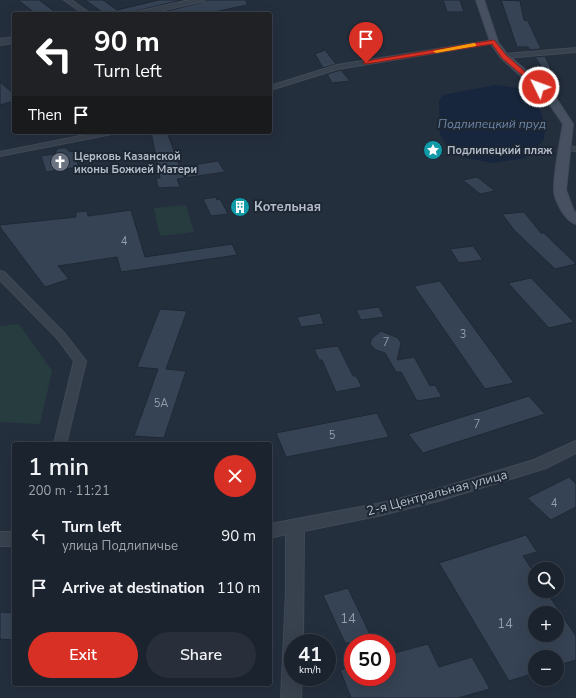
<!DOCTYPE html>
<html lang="en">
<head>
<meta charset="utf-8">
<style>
  :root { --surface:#1b232e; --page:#282f3a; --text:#f1f3f6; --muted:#a0a4aa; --line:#39404a; --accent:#d93025 }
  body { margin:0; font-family:"Nunito Sans",sans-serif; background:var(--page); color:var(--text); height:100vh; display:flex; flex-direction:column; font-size:15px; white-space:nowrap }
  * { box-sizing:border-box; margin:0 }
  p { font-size:13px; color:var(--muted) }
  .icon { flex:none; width:22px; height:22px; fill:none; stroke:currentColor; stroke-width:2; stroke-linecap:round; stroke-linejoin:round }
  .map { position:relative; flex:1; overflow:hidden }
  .details { position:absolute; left:12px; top:442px; width:260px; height:244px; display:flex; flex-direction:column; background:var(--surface); border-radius:4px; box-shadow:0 4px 16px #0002,0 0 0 1px var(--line) }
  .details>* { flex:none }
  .guide { position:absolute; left:12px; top:12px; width:260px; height:122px; border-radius:4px; box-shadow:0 4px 16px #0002,0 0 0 1px var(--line); background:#202124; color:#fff; overflow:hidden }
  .fabs { position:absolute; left:528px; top:562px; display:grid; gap:8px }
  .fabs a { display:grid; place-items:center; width:36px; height:36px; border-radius:50%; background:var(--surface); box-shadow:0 4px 16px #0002,0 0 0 1px var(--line); font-size:20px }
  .speed { position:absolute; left:284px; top:634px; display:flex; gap:8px; font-size:20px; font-weight:700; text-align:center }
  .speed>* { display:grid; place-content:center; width:52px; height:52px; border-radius:50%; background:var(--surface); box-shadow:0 4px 16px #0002,0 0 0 1px var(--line); line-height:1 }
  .speed small { font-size:10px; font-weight:400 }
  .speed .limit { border:6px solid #d22; background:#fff; color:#111 }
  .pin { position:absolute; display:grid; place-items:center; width:34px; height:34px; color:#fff; margin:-41px -17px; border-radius:50% 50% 50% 0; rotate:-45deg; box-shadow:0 0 4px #0007 }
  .pin .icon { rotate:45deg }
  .me { position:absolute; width:44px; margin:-22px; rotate:312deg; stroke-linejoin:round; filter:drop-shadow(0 0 3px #0008) }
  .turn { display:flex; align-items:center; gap:14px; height:84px; padding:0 16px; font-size:18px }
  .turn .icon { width:52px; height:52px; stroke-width:2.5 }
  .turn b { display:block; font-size:28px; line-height:34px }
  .then { display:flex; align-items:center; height:38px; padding:0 16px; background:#0003; gap:8px; font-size:15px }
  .round { display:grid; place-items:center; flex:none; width:42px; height:42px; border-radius:21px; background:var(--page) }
  .headline { display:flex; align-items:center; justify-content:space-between; height:68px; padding:0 16px }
  h1 { font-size:24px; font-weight:600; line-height:30px }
  .action { display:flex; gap:8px; margin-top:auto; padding:8px 16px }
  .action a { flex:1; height:46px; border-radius:24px; background:var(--accent); color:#fff; font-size:16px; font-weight:600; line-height:46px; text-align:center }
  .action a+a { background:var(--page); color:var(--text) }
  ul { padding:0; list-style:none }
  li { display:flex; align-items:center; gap:12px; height:52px; padding:0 16px }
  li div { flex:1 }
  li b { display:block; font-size:15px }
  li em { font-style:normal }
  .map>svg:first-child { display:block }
  .green { fill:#263c3f }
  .water { fill:#17263c }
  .building { fill:#364354; stroke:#1f2835; fill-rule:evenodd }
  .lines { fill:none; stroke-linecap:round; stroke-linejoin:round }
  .minor-casing { stroke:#414a57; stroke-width:2 }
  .tertiary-casing { stroke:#414a57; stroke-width:2 }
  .secondary-casing { stroke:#414a57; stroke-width:2 }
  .minor { fill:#38414e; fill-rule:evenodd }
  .tertiary { fill:#38414e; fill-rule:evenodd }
  .secondary { fill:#465061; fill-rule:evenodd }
  .route { fill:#d93025; stroke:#8d1f18 }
  .slow { fill:#f59e0b }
  .labels { text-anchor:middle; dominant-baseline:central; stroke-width:4; stroke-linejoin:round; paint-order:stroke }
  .far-poi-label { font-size:11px; font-weight:bold; fill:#b4bcc9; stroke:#1d2633; text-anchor:start }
  .number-label { font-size:11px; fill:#929caa }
  .far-water-label { font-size:12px; font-style:italic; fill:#6d86a8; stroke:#1d2633 }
  .poi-label { font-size:13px; font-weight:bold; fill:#b4bcc9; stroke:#1d2633; text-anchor:start }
  .street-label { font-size:13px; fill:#b4bcc9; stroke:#1d2633 }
  .near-number-label { font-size:13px; fill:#929caa }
</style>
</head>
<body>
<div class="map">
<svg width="576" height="698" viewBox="0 0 576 698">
  <rect width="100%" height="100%" fill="#242f3e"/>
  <g class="green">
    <polygon points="186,205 194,232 160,236 154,208"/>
    <polygon points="19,324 52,371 40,424 0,422 0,326"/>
  </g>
  <polygon class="water" points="495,85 518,88 536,99 546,128 543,141 525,158 493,163 461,157 447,146 440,135 439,101 443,95"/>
  <g class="building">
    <polygon points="18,0 39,0 58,14 36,14"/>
    <polygon points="85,0 103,0 117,10 159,0 182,0 136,11 131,14 105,14"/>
    <polygon points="205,0 246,0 247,5 205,14 154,14 200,3"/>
    <polygon points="443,0 460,0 464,12 447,12"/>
    <polygon points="501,0 520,1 524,20 528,21 541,49 530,50 528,47 517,47"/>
    <polygon points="325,50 336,64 323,68 315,54"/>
    <polygon points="545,56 551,69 545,72 535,57"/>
    <polygon points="341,70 350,81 332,83 327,74"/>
    <polygon points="0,82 14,94 14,101 0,105"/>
    <polygon points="151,132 167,132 180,167 218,161 225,172 177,179 180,187 158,188 156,178 160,178"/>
    <polygon points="61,148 66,148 70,152 73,151 79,167 46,172 41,156 55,154 57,149"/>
    <polygon points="477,177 495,191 480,194 463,180"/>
    <polygon points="216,197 217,200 220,199 228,214 211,216 203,199"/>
    <polygon points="131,210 145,257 232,244 237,255 121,272 117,257 58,266 69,279 45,287 0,227 0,225 76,217 76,212 87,211 88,216"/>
    <polygon points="524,212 541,233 544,233 576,264 555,269 515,231 502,214"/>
    <polygon points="473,246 483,260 459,263 450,249"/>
    <polygon points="531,278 574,322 549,328 508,283"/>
    <polygon points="440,281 514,383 485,389 414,286"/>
    <polygon points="379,307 384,317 361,320 356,310"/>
    <polygon points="160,309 187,311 166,369 186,371 164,438 134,436 158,369 137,367"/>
    <polygon points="320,313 324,324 301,327 297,317"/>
    <polygon points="381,331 398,338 401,343 397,360 414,357 430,386 435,385 442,397 417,401 401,372 396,372 385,353 376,350 370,344 372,338"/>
    <polygon points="338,346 353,376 356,376 362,387 336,392 322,360 319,360 314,349"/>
    <polygon points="529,396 545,414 423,453 408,434"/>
    <polygon points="377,413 389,437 286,457 276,433"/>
    <polygon points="569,477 576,484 576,507 551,520 527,498"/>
    <path d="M 526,535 L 537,552 L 523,556 L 535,574 L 535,591 L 546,591 L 576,636 L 576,660 L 557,666 L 557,657 L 535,657 L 535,673 L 509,681 L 439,563 ZM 535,613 L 557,613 L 557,635 L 535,635 Z"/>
    <polygon points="348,588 374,643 345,643 323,595"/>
    <polygon points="0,612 14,613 14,640 0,639"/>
    <polygon points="428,644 439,667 472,657 490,689 458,698 351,698 340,670 353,666 353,677 387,677 387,655"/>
  </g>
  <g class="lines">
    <defs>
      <g id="minor">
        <polygon points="64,0 71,0 91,14 84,14"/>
        <polygon points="494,40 496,41 496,43 338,69 270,90 270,86 337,65"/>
        <polygon points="576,48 576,52 504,58 501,56 504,54"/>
        <polygon points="100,132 116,132 112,134 0,156 0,152"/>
        <polygon points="562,146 576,147 576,151 562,150"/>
        <polygon points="0,271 4,272 65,334 86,361 66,444 54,444 74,361 57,338 0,280"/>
      </g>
      <g id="tertiary">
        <polygon points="189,0 204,0 200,2 147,14 132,14 136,12"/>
        <polygon points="14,37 14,43 0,45 0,39"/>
        <polygon points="576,441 576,453 546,468 438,501 382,515 304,531 303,643 293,643 293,677 302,677 301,698 281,698 286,591 286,534 270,538 270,524 382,503 438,489 534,460"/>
        <rect x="0" y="532" width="14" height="14"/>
      </g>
      <path id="secondary" d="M 476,0 L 484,0 L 498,42 L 507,54 L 554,95 L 573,124 L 566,190 L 574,211 L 576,213 L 576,224 C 565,221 554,200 554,189 C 554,170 560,143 563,124 L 546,99 L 501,58 L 491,44 Z"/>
    </defs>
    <use href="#minor" class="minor-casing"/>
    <use href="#tertiary" class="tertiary-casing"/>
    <use href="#secondary" class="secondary-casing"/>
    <use href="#minor" class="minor"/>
    <use href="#tertiary" class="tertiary"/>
    <use href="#secondary" class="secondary"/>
  </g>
  <polygon class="route" points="494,40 506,55 541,86 541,88 537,88 502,58 492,44 366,64 363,63 366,61"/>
  <polygon class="slow" points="474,43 476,44 476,46 436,53 433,51"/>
  <defs>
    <symbol id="sight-disc" viewBox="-11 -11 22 22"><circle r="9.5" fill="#0f9aa8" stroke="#1d2633"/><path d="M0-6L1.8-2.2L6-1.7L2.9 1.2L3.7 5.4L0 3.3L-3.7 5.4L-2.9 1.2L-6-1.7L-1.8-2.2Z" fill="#fff"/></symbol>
    <symbol id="church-disc" viewBox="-11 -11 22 22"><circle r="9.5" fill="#6b7280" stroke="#1d2633"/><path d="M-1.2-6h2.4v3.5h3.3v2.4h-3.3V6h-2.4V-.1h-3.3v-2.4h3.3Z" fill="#fff"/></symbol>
    <symbol id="building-disc" viewBox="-11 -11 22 22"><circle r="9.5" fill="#0f9aa8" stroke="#1d2633"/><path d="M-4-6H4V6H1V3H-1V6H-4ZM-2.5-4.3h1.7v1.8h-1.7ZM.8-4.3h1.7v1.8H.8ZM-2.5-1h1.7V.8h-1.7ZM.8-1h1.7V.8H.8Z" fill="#fff"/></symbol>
  </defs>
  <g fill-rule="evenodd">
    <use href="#sight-disc" x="422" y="139" width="22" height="22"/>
    <use href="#church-disc" x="49" y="151" width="22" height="22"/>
    <use href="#building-disc" x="229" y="196" width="22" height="22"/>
  </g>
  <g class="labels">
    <g class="far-poi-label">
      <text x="447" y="150">Подлипецкий пляж</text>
      <text x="74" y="156">Церковь Казанской<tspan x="74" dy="13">иконы Божией Матери</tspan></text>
    </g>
    <g class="number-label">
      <text x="124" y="241">4</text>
      <text x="463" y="334">3</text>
      <text x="386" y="342">7</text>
      <text x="161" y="403">5А</text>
      <text x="477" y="424">7</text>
      <text x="332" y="435">5</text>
      <text x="554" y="503">4</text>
    </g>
    <g class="far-water-label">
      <text x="492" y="124">Подлипецкий пруд</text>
    </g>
    <g class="poi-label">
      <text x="254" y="207">Котельная</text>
    </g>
    <g class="street-label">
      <text transform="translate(437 493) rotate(-15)">2-я Центральная улица</text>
    </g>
    <g class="near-number-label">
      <text x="348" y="619">14</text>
      <text x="505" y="624">14</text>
    </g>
  </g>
</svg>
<div class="fabs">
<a><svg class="icon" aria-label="search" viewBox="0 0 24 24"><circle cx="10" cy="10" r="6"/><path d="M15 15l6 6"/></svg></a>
<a>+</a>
<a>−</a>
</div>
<div class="speed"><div>41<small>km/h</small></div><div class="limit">50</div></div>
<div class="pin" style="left:366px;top:63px;background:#d93025"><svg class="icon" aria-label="arrive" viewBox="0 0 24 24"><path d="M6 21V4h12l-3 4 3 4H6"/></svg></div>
<svg class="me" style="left:539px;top:87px" viewBox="-20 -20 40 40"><circle r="17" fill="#d93025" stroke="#fff" stroke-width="3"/><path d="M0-11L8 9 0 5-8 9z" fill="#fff"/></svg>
<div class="guide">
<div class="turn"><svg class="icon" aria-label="left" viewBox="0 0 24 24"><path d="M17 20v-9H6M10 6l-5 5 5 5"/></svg><div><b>90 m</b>Turn left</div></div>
<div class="then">Then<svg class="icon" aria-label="arrive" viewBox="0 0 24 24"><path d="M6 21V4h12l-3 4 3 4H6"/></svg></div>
</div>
<section class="details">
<div class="headline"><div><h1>1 min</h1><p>200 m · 11:21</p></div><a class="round" style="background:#d93025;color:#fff"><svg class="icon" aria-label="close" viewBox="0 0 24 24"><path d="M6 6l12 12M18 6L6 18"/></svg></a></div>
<ul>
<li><svg class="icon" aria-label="left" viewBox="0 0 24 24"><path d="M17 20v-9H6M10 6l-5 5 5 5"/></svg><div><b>Turn left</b><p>улица Подлипичье</p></div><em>90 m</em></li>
<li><svg class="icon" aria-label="arrive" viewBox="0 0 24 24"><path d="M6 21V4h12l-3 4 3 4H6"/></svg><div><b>Arrive at destination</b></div><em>110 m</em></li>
</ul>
<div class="action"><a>Exit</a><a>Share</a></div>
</section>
</div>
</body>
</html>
